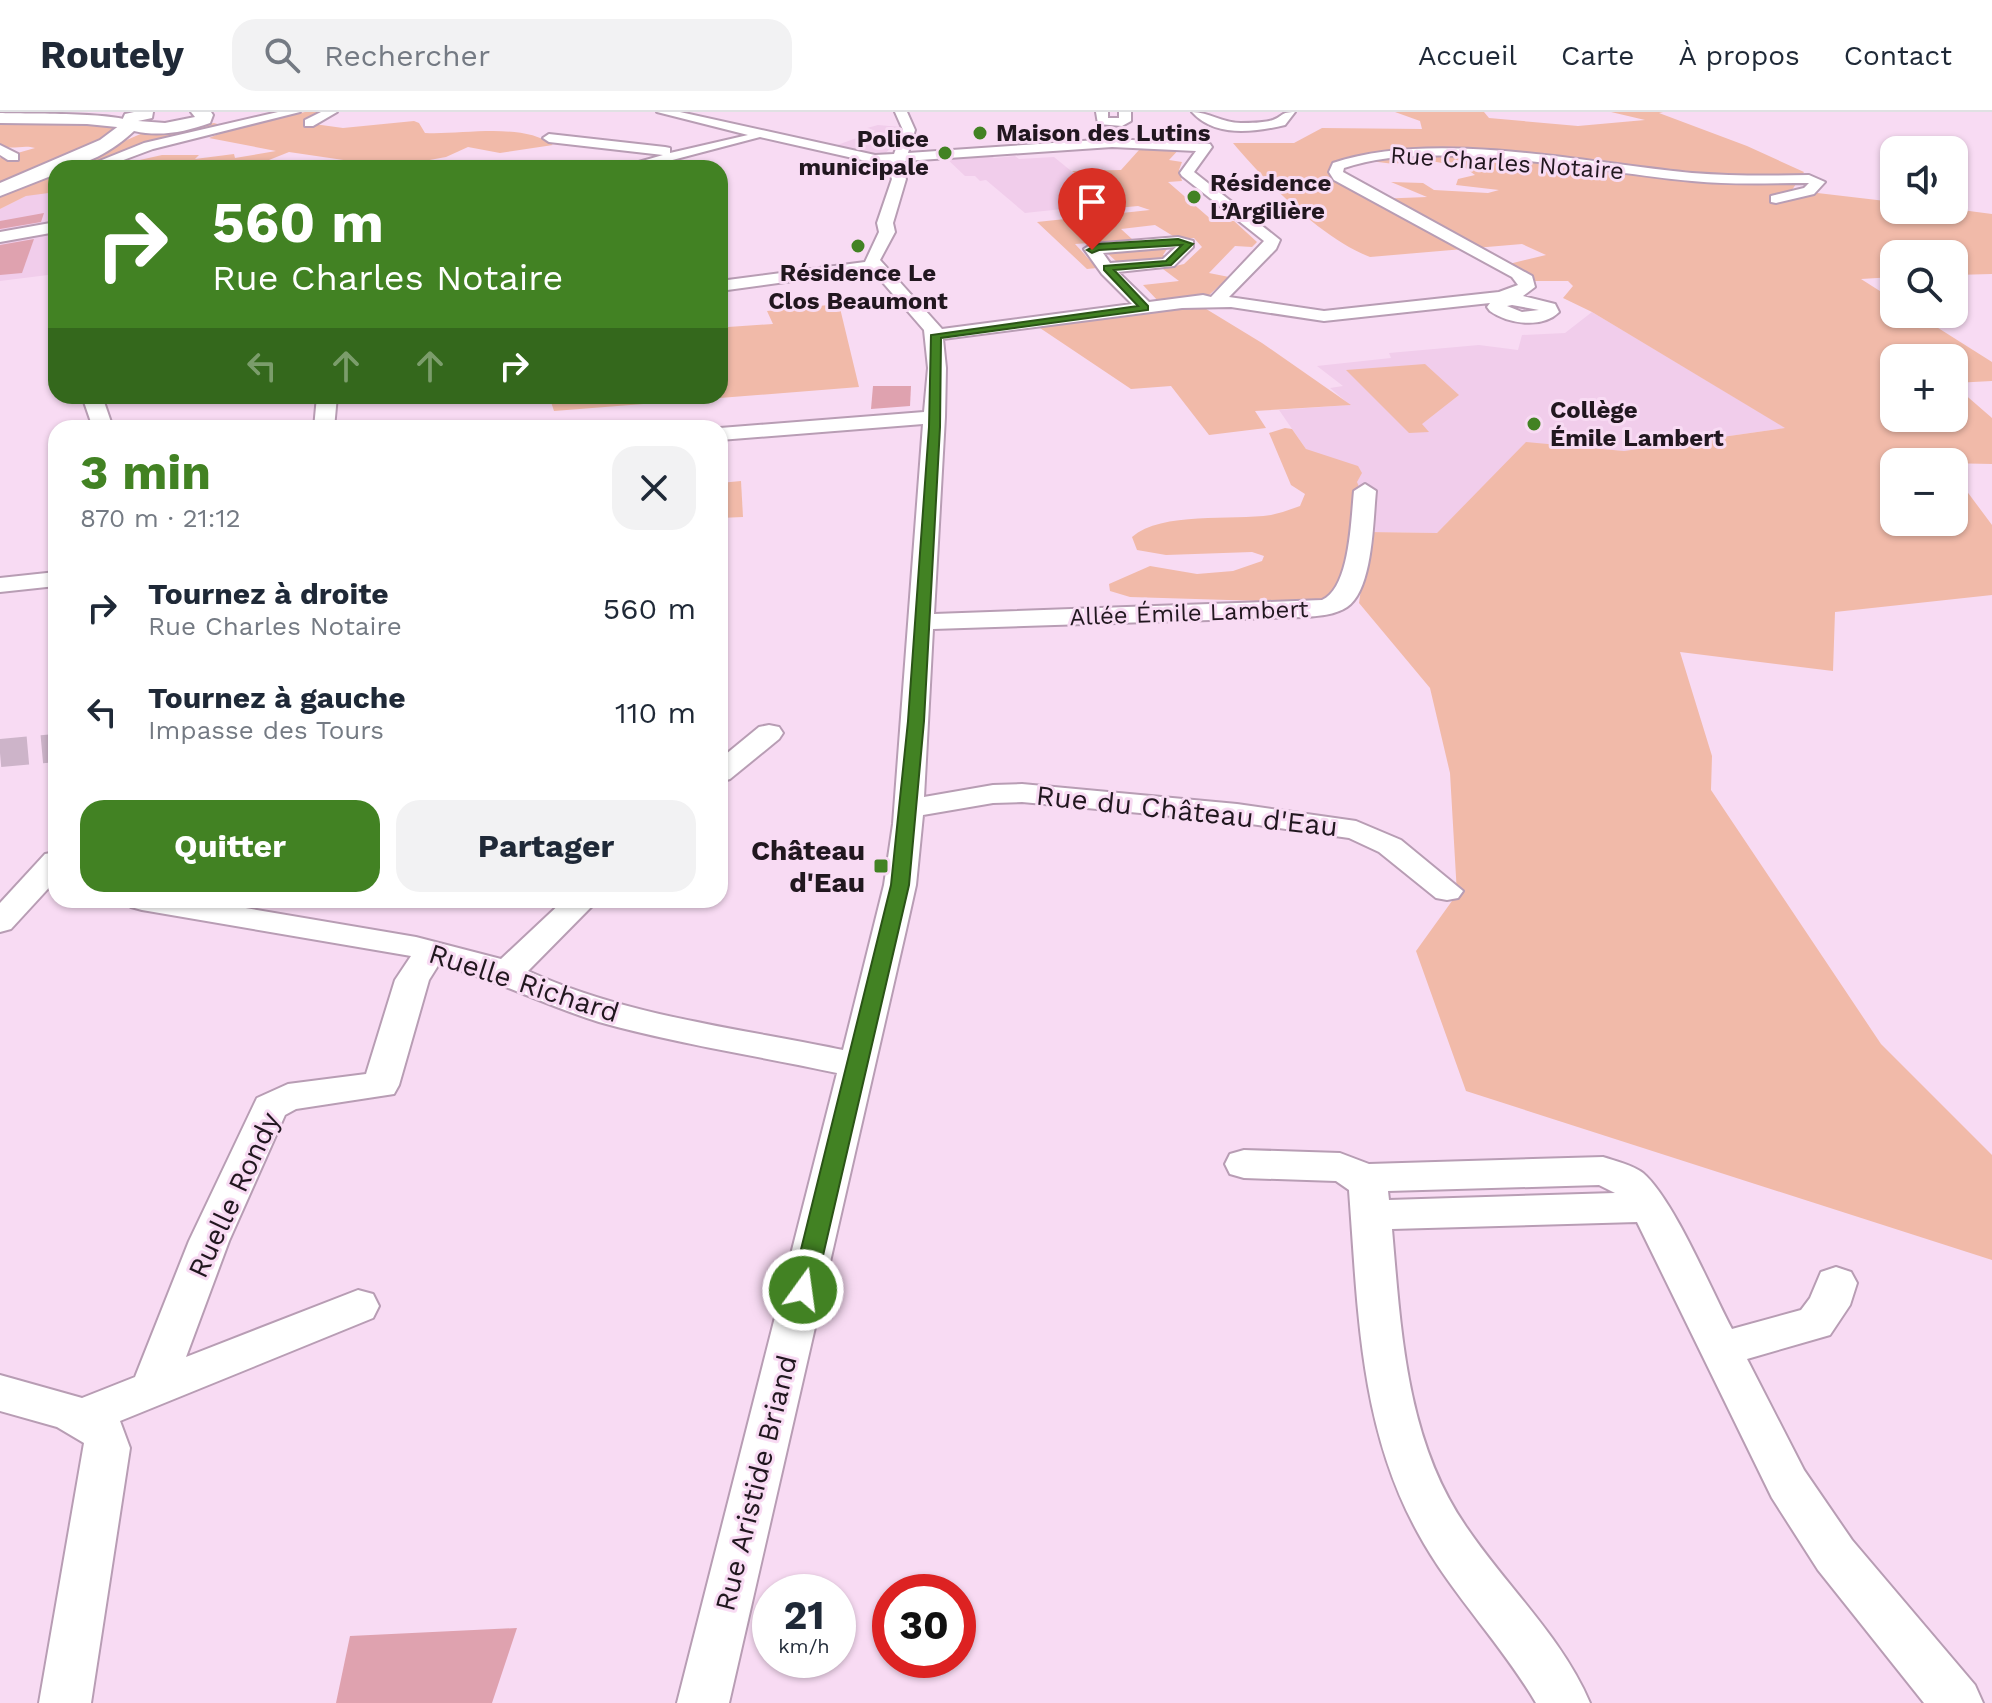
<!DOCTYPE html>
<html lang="fr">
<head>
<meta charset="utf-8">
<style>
  :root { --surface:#fff; --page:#f2f2f3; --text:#1f2937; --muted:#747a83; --line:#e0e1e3; --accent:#428223 }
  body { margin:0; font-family:"Work Sans",sans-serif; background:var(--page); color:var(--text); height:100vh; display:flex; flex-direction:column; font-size:30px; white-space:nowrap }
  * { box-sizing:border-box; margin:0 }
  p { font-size:26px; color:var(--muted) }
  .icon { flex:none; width:44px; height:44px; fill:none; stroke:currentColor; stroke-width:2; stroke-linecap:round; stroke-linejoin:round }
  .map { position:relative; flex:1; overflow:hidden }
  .drawer { position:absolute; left:48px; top:308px; width:680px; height:488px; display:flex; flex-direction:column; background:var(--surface); border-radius:24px; box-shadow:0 2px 6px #0004 }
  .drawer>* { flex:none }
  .hud { position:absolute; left:48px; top:48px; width:680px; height:244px; border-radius:24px; box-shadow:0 2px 6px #0004; background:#428223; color:#fff; overflow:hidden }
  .controls { position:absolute; left:1880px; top:24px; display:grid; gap:16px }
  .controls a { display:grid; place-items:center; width:88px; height:88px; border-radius:16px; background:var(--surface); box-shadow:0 2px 6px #0004; font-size:40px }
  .speed { position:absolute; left:752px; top:1462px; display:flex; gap:16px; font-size:40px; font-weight:700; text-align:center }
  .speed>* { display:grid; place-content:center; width:104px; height:104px; border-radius:50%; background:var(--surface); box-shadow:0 2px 6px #0004; line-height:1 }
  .speed small { font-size:20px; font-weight:400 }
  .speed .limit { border:12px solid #d22; background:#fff; color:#111 }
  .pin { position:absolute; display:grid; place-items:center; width:68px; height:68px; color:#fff; margin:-82px -34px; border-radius:50% 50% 50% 0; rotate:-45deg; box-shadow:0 0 8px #0007 }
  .pin .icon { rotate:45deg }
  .me { position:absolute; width:88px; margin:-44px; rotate:14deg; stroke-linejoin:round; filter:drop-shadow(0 0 6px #0008) }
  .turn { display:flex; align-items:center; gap:28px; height:168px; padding:0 32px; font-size:36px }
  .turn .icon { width:104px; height:104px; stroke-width:2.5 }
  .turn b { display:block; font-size:56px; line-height:68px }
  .lanes { display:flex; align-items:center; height:76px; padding:0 32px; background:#0003; justify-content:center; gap:40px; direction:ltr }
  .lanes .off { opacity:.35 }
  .round { display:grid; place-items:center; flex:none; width:84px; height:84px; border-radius:24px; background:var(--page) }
  .summary { display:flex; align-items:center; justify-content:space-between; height:136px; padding:0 32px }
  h1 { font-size:48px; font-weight:700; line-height:60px; color:var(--accent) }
  .primary-button { display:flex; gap:16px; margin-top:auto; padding:16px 32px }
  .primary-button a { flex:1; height:92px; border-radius:24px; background:var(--accent); color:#fff; font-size:32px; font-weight:700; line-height:92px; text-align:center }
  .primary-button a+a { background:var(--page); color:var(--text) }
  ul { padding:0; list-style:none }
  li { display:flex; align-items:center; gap:24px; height:104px; padding:0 32px }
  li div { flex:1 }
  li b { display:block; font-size:30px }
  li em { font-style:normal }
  header { display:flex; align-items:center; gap:48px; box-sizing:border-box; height:112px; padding:0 40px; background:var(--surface); border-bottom:2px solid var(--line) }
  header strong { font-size:38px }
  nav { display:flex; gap:44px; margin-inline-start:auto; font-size:28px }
  .search { width:560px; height:72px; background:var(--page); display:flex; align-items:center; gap:20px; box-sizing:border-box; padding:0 28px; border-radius:24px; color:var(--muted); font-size:30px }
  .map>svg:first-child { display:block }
  .built { fill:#f1cdeb }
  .green { fill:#f1baa9; fill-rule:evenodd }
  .building { fill:#dfa2af }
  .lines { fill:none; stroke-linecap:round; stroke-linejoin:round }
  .minor-tunnel { stroke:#cdb4c9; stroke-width:28; stroke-dasharray:28 14; stroke-linecap:butt }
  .minor-casing { stroke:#b89db4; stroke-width:4 }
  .tertiary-casing { stroke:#b89db4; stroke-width:4 }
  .primary-casing { stroke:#b89db4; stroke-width:4 }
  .minor { fill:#fff; fill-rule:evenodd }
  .tertiary { fill:#fff; fill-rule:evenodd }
  .primary { fill:#fff; fill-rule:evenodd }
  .route { fill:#428223; stroke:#2b5417; stroke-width:2 }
  .poi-dot { fill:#428223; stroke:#f8dbf3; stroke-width:3 }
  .labels { text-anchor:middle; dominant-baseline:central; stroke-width:6; stroke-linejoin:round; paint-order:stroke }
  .far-poi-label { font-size:24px; font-weight:bold; fill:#21171f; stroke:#f8dbf3; text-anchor:start }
  .far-street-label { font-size:24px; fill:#21171f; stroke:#f8dbf3 }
  .street-label { font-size:28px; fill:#21171f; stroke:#f8dbf3 }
  .poi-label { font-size:28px; font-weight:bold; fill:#21171f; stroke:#f8dbf3; text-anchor:end }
</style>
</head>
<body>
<header>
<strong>Routely</strong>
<div class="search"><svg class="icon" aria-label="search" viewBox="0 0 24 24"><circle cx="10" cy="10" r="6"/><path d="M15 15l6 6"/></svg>Rechercher</div>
<nav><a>Accueil</a><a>Carte</a><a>À propos</a><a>Contact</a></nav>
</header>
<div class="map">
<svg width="1992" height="1591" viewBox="0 0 1992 1591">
  <rect width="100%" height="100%" fill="#f8dbf3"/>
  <g class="built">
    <polygon points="878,13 901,15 891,36 881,45 829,36 876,19 867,16"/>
    <polygon points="990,43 994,46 1015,44 1019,47 1054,45 1097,80 1068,84 1081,95 1025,101 986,68 980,69 975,64 965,64 946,46"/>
    <polygon points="48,73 56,78 56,120 48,121 56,137 56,162 0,169 0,97"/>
    <polygon points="1592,200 1786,316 1624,339 1526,331 1437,421 1369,420 1335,379 1279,298 1350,293 1330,276 1343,274 1317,254 1391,246 1389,241 1479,233 1518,238 1522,223 1565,221"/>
  </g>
  <g class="green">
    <path d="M 305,0 L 320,0 L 314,12 L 343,16 L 414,9 L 419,11 L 425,21 C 463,23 522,10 553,33 L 500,41 L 468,35 L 446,45 L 391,55 L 289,40 L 249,56 L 104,56 L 162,43 L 199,43 L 195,47 L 234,42 L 235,46 L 276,39 L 209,26 L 226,19 Z"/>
    <path d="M 1395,0 L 1484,0 L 1489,6 L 1578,14 L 1645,8 L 1611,0 L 1663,0 L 1659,1 L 1747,34 L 1804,60 L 1792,78 L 1894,90 L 1894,98 L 1954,97 L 1992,102 L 1992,162 L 1954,163 L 1954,142 L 1894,142 L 1894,165 L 1861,167 L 1894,188 L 1894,202 L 1916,202 L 1992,250 L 1992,269 L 1954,271 L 1954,246 L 1894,246 L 1894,306 L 1954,306 L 1954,273 L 1992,306 L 1992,352 L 1894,350 L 1894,410 L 1954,410 L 1954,362 L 1992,413 L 1992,483 L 1835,500 L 1833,559 L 1680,540 L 1712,644 L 1711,678 L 1881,932 L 1992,1043 L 1992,1148 L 1466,979 L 1416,839 L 1457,782 L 1450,661 L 1430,576 L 1359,491 L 1369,420 L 1437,421 L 1526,330 L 1624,339 L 1785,316 L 1592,200 L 1563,186 L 1573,174 L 1568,169 L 1535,169 L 1509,152 L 1546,143 L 1522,132 L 1370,145 C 1322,127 1266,70 1233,31 L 1294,31 L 1322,16 L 1422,17 L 1420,9 ZM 1420,47 L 1464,55 L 1475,63 L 1458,67 L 1456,73 L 1499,78 L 1488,81 L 1434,78 L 1423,71 L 1391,70 L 1427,85 L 1376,87 L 1336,58 L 1370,49 L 1394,52 Z"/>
    <path d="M 0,8 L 103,9 L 120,16 L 91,34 L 0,72 L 0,46 L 35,36 C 23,32 11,39 0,33 Z"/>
    <polygon points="214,11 221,13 128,37 78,56 63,56 145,20"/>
    <polygon points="1182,34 1169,48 1182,50 1179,58 1182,69 1168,70 1213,109 1234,109 1257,130 1252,135 1235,134 1209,161 1229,165 1208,184 1159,190 1143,173 1179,169 1163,157 1184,152 1202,135 1194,126 1178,127 1155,113 1121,117 1133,128 1075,132 1097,156 1087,157 1037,110 1150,98 1138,94 1086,99 1067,83 1096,79 1072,59 1121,58 1139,38 1133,35"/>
    <polygon points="56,59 56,71 49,73 56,80 26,84 0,97 0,81"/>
    <polygon points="1169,134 1163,143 1169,145 1161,150 1117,150 1105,139"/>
    <polygon points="839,192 859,275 554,299 549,284 720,284 720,212 725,211 728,215 773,212 767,199"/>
    <polygon points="1198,192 1262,231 1351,293 1255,299 1266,316 1209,323 1171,274 1131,277 1037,214"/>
    <polygon points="1425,252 1459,283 1422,312 1429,320 1409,321 1346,258"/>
    <path d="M 1285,316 L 1292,317 L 1306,337 L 1358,354 L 1362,361 L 1357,370 L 1364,387 L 1343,487 L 1278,493 L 1261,489 L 1130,485 L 1110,479 L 1109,472 L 1150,454 L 1197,462 L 1233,459 L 1262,449 L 1264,444 L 1252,440 L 1166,443 L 1137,438 L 1132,425 C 1162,399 1232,409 1271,403 C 1281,401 1291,397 1300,394 L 1305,382 L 1291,373 L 1269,321 Z"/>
    <polygon points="741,369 743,405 720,406 720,371"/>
  </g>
  <g class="building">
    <polygon points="44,101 41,110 0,117 0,109"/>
    <polygon points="34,127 22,161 0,163 0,133"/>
    <polygon points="873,274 911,274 910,294 871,297"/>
    <polygon points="517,1516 492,1591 336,1591 350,1524"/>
  </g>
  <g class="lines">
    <polyline class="minor-tunnel" points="0,641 56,636"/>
    <defs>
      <g id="minor">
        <polygon points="278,0 300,0 153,37 102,56 82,56 144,31"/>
        <polygon points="321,0 337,0 313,14 305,14 305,8"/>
        <path d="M 657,0 L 680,0 L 875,43 L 894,42 L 903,18 L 895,0 L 907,0 L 915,18 L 908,41 L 1112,27 L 1210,32 L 1212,35 L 1194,60 L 1280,128 L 1276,137 L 1229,185 L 1324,199 L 1499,180 L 1518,173 L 1512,165 L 1334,68 L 1329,60 L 1333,51 C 1433,17 1587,51 1692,61 C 1731,64 1770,64 1809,63 L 1825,70 L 1814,82 L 1776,91 L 1771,90 L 1771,84 L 1804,76 L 1809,71 C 1770,71 1731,73 1692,69 C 1595,60 1433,25 1344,56 L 1343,60 L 1532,164 L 1535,175 L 1523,184 L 1555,192 L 1559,200 C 1542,217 1508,212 1490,199 L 1487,195 L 1490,191 L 1324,209 L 1231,195 L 1182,196 L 943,227 L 946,256 L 945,305 L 934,502 L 1322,488 C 1350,476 1351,407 1354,379 L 1365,372 L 1376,379 C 1373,408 1373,478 1347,495 C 1335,503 1318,504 1304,505 L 933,517 L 924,685 L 993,673 L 1022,672 L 1237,692 L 1356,709 L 1401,728 L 1463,779 L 1458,786 L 1447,788 L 1436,786 L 1379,740 L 1349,726 L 1237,710 L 1022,690 L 993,691 L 923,703 L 916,773 L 906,818 L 729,1591 L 677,1591 L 837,961 C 759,944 677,932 599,910 C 544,893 494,867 439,852 L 429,868 L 399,973 L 394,982 L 296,997 L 285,1003 L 229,1129 L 186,1245 L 358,1178 L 373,1182 L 379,1194 L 373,1206 L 120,1309 L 130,1336 L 91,1591 L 39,1591 L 84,1331 L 57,1315 L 0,1299 L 0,1263 L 82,1286 L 135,1265 L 189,1129 L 257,986 L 288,972 L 366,962 L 395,868 L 411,844 L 142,798 L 131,795 L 126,788 L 198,788 L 416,825 L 501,847 L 564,788 L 598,788 L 528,859 C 626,904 738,916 843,938 L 884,773 L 893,712 L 923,312 L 720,328 L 720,316 L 924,300 L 928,256 L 924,218 L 872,158 L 720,179 L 720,169 L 865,150 L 879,120 L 877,111 L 892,67 L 888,58 L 891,50 L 875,51 L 760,25 L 642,56 L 618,56 L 663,43 L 549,30 L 543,26 L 549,22 L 665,35 L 670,36 L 670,41 L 748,23 ZM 1112,35 L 1196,39 L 1180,61 L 1182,64 L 1264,129 L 1211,185 L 1203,183 L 1149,190 L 1118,160 L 1174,154 L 1193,135 L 1193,129 L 1178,125 L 1092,132 L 1084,137 L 1102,162 L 1132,192 L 942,217 L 880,148 L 895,120 L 893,111 L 906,67 L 902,58 L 905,49 ZM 1176,135 L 1163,147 L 1110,151 L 1103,141 ZM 1512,193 L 1539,198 L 1522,200 L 1507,194 Z"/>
        <polygon points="1096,0 1108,0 1108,6 1119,6 1119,0 1131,0 1131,9 1122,14 1098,12"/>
        <path d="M 1192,0 C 1209,0 1222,11 1241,11 C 1251,11 1263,11 1273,8 C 1284,4 1280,0 1295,0 L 1285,13 C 1255,20 1215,26 1192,0 Z"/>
        <polygon points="0,33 18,42 18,48 8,48 0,43"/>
        <polygon points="56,110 56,120 0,130 0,120"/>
        <polygon points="82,284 102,284 113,316 93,316"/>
        <polygon points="317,284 337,284 334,316 314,316"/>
        <polygon points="56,460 56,474 0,480 0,466"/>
        <polygon points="769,613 779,615 783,621 779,627 730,667 720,670 720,647 759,615"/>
        <polygon points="56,740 56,768 11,817 0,820 0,791 45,742"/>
        <path d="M 1244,1038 L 1340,1041 L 1369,1052 L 1603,1045 C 1615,1049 1633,1053 1643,1061 C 1674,1088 1711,1178 1732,1217 L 1801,1198 L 1810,1186 L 1821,1160 L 1836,1155 L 1851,1160 L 1857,1171 L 1850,1193 L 1830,1223 L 1747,1247 L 1804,1358 L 1852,1428 L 1975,1573 L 1983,1591 L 1924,1591 L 1818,1458 L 1772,1386 L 1637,1110 L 1392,1117 C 1401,1220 1406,1329 1467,1416 C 1507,1475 1562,1525 1590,1591 L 1536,1591 C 1501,1531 1451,1482 1418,1421 C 1359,1314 1358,1197 1349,1078 L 1336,1069 L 1244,1066 L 1230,1062 L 1225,1052 L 1230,1042 ZM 1599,1073 L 1615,1081 L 1389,1088 L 1388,1079 Z"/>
      </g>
      <path id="tertiary" d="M 0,1 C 26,2 119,0 135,11 L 127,16 L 87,12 L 0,11 Z"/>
      <path id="primary" d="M 134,0 L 153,0 L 152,6 L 138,9 L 165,11 L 195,5 L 191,0 L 211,0 L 213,3 L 210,11 C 185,20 160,25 134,19 C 114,38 83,56 56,56 L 56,62 L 0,84 L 0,71 L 100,28 L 120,13 L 125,2 Z"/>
    </defs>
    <use href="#minor" class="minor-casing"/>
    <use href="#tertiary" class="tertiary-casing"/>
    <use href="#primary" class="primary-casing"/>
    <use href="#minor" class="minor"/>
    <use href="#tertiary" class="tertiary"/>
    <use href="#primary" class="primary"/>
  </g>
  <polygon class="route" points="1178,127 1193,132 1171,153 1114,158 1148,194 1148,198 941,226 940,315 924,609 909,773 815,1178 811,1185 803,1188 794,1185 791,1178 891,773 908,609 929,315 931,223 1138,194 1104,158 1104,154 1166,149 1182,133 1099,138 1092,141 1087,138 1098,132"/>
  <g class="poi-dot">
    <circle cx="980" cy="21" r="8"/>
    <circle cx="945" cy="41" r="8"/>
    <circle cx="1194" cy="85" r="8"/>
    <circle cx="858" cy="134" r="8"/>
    <circle cx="1534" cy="312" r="8"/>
    <rect x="873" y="746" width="16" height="16" rx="4"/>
  </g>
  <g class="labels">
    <g class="far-poi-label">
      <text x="996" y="21">Maison des Lutins</text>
      <text x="929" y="27" text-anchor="end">Police<tspan x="929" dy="28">municipale</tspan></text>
      <text x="1210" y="71">Résidence<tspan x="1210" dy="28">L’Argilière</tspan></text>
      <text x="858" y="161" text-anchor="middle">Résidence Le<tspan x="858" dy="28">Clos Beaumont</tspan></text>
      <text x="1550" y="298">Collège<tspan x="1550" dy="28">Émile Lambert</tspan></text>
    </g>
    <g class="far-street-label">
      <text transform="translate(1507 51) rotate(4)">Rue Charles Notaire</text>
      <text transform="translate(1189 501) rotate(-2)">Allée Émile Lambert</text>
    </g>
    <g class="street-label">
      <text transform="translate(1187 699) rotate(6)">Rue du Château d'Eau</text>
      <text transform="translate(524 871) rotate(18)">Ruelle Richard</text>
      <text transform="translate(234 1083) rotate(-65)">Ruelle Rondy</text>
      <text transform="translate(756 1371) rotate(-76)">Rue Aristide Briand</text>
    </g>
    <g class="poi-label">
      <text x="865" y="738">Château<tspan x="865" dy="32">d'Eau</tspan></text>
    </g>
  </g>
</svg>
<div class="controls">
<a><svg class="icon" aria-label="sound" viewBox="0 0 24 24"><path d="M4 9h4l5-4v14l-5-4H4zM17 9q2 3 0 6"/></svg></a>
<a><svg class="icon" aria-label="search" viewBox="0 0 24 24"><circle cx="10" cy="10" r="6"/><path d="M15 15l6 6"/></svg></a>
<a>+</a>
<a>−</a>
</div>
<div class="speed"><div>21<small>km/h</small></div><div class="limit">30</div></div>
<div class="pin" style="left:1092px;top:138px;background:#d93025"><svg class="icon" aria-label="arrive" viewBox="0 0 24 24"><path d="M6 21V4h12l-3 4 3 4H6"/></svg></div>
<svg class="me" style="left:803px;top:1178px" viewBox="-20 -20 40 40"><circle r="17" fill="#428223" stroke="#fff" stroke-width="3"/><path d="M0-11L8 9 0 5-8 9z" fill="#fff"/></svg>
<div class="hud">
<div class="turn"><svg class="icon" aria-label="right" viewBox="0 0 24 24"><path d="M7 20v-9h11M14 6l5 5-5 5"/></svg><div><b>560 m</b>Rue Charles Notaire</div></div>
<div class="lanes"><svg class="icon off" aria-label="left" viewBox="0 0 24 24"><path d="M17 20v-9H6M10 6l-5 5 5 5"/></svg><svg class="icon off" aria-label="ahead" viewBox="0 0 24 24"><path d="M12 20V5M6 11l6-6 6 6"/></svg><svg class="icon off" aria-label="ahead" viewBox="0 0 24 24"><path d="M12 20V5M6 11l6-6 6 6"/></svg><svg class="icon" aria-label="right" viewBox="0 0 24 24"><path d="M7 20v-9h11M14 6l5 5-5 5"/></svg></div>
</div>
<section class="drawer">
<div class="summary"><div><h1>3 min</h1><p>870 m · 21:12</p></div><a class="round"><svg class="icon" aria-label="close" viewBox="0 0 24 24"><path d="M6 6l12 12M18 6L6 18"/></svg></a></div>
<ul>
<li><svg class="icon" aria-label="right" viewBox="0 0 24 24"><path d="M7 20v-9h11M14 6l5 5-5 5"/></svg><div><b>Tournez à droite</b><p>Rue Charles Notaire</p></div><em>560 m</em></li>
<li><svg class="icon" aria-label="left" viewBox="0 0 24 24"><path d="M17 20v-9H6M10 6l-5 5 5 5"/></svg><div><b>Tournez à gauche</b><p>Impasse des Tours</p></div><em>110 m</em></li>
</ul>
<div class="primary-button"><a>Quitter</a><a>Partager</a></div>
</section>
</div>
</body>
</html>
